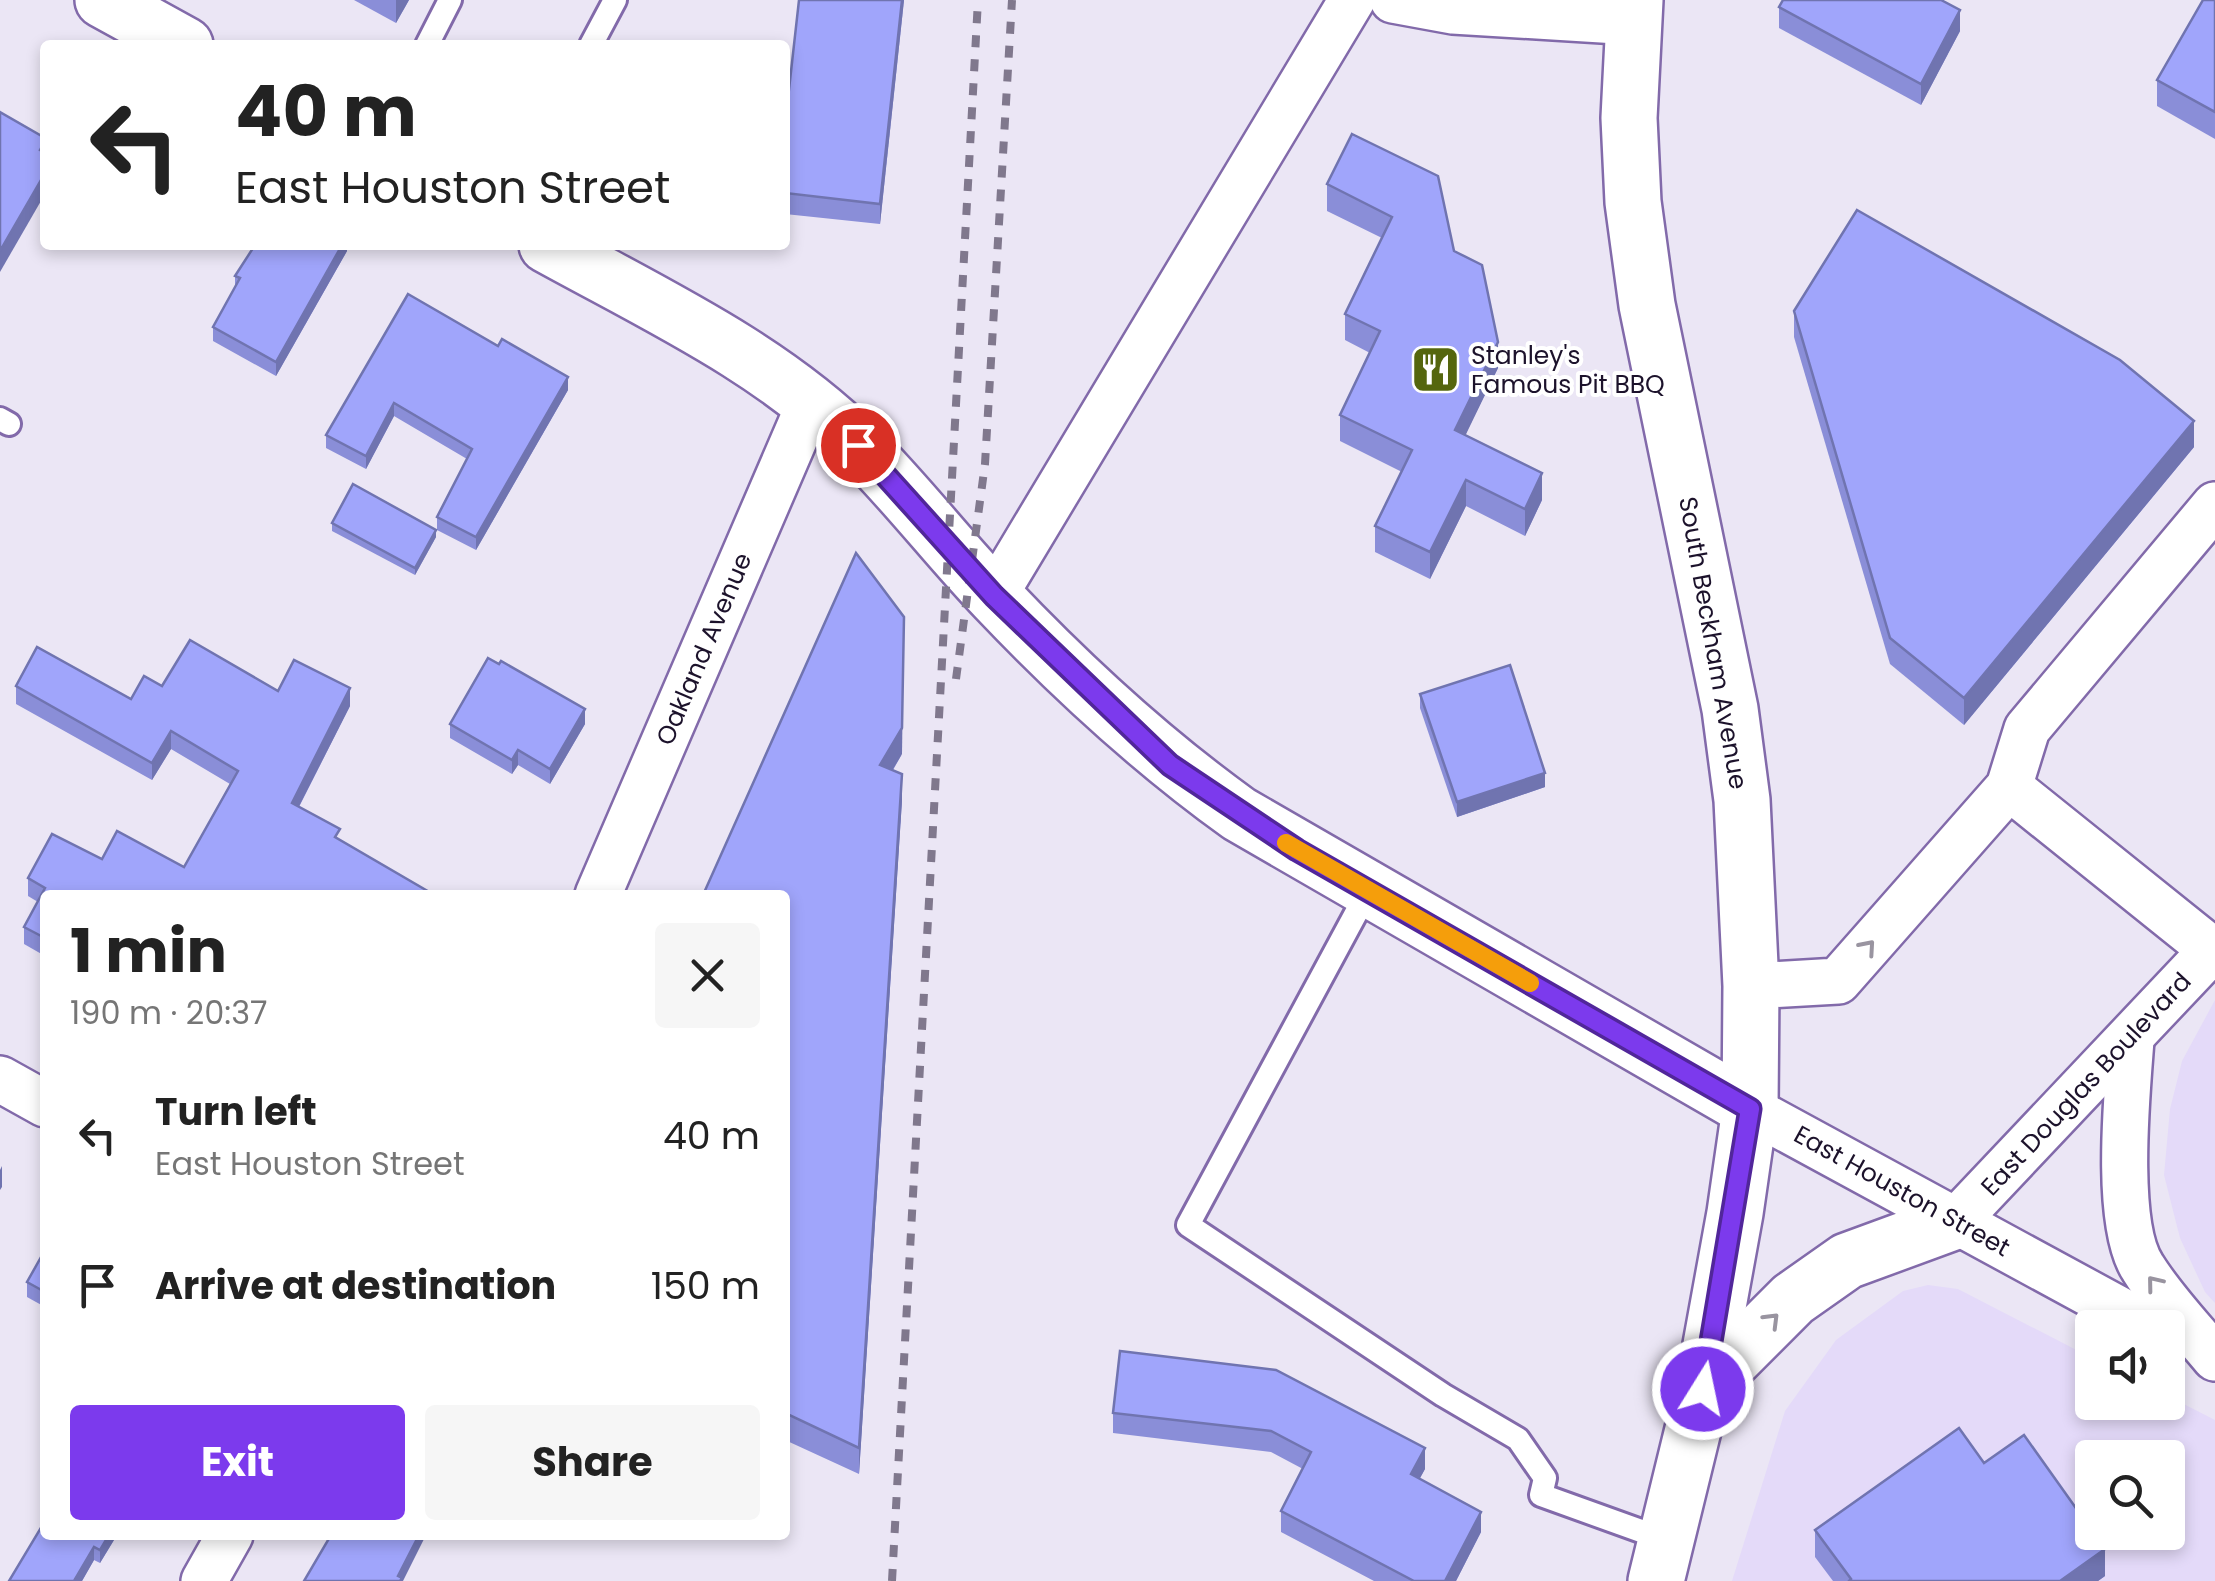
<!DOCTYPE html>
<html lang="en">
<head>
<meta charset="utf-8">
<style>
  :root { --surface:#fff; --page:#f6f6f6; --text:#222; --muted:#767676; --accent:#7c3aed }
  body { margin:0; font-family:Poppins,sans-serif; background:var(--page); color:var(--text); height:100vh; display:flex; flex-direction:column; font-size:38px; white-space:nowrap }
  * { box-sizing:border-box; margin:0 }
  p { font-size:32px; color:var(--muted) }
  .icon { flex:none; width:55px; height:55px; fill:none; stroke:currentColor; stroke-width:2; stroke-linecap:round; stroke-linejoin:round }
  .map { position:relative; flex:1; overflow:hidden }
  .sheet { position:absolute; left:40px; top:890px; width:750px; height:650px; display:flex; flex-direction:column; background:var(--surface); border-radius:10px; box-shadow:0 5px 15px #0003 }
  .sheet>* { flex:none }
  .guide { position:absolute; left:40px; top:40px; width:750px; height:210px; border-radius:10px; box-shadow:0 5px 15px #0003; background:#fff; color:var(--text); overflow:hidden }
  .fabs { position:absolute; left:2075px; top:1310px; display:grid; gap:20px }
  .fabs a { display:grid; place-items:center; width:110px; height:110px; border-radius:10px; background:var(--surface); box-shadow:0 5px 15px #0003; font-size:50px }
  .pin { position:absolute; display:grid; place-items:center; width:85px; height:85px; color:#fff; margin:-42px; border:5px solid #fff; border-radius:50%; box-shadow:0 2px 10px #0007 }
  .me { position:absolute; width:110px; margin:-55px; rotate:10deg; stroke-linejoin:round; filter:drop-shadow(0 0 8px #0008) }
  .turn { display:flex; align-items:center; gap:35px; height:210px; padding:0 30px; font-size:45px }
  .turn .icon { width:130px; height:130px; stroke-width:2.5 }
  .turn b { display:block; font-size:70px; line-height:85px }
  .round { display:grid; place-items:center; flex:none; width:105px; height:105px; border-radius:10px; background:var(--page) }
  .head { display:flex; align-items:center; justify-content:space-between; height:170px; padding:0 30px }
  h1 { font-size:60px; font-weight:700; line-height:75px }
  .action { display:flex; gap:20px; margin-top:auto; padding:20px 30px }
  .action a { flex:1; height:115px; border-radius:10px; background:var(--accent); color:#fff; font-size:40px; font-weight:700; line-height:115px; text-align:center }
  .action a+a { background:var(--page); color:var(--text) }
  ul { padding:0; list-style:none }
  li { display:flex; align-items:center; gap:30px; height:150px; padding:0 30px }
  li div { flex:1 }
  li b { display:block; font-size:38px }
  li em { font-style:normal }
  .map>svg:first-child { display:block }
  .built { fill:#e4daf9; fill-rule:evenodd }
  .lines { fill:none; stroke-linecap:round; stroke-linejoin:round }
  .lane-casing { stroke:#826aaa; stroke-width:28 }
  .street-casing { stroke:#826aaa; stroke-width:50 }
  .secondary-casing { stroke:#826aaa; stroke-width:60 }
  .primary-casing { stroke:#826aaa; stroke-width:60 }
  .lane { stroke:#fff; stroke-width:22 }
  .street { stroke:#fff; stroke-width:45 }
  .secondary { stroke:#fff; stroke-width:55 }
  .primary { stroke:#fff; stroke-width:55 }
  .rail { stroke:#80788d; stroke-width:8; stroke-dasharray:12 12; stroke-linecap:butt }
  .wall { fill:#8a8ed8 }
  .shaded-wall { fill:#7074b0 }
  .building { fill:#a0a5fb; stroke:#7074b0; stroke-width:2.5 }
  .oneway { stroke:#9994a0 }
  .route-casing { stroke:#51269a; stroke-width:25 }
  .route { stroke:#7c3aed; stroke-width:18 }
  .slow { stroke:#f59e0b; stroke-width:18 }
  .labels { text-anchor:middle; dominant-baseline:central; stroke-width:8; stroke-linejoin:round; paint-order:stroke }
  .poi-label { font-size:25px; fill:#1c122b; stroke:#fff; text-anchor:start }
  .street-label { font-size:25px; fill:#1c122b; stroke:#fff }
</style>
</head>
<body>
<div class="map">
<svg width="2215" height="1581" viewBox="0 0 2215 1581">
  <rect width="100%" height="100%" fill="#ebe6f5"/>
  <g class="built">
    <polygon points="2215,1000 2215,1303 2205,1292 2180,1238 2164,1175 2170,1109 2182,1061"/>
    <path d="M 1928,1285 L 1958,1289 L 2092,1358 L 2092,1402 L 2168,1402 L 2168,1396 L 2215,1420 L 2215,1581 L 1732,1581 L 1785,1411 L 1836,1340 L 1903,1291 ZM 2092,1458 L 2168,1458 L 2168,1532 L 2092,1532 Z"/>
  </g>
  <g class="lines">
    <defs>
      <g id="lane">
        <polyline points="427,45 450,0"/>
        <polyline points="591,45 615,0"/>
        <polyline points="0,419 9,424"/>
        <polyline points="1368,891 1188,1225 1443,1395 1518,1439 1545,1478 1541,1495 1666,1540"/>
      </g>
      <g id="street">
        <polyline points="1393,0 1453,11 1634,22"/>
        <polyline points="994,596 1352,0"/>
        <polyline points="2009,787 2212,950"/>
        <polyline points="598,895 810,403"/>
        <polyline points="1751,986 1838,981 2009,787 2027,729 2215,505"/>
        <path d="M 2131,1040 C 2127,1093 2114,1225 2143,1268 C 2163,1300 2191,1329 2215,1358"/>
        <polyline points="0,1079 45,1104"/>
        <polyline points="1750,1109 2153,1328"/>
        <polyline points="1956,1221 2215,947"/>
        <polyline points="204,1581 230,1535"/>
      </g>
      <g id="secondary">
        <polyline points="103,0 185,45"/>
        <path d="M 547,245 C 654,304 771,358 859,446 C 907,494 949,549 996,598 C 1071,677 1150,750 1239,814 L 1750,1109"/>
      </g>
      <g id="primary">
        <polyline points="1635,0 1629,118 1633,202 1647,305 1730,709 1742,800 1751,986 1750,1109 1735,1213 1703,1389 1656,1581"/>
        <polyline points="1703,1389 1793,1299 1847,1261 1956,1221"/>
      </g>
    </defs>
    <use href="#lane" class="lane-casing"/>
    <use href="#street" class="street-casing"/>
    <use href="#secondary" class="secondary-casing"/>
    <use href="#primary" class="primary-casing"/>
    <use href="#lane" class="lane"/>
    <use href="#street" class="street"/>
    <use href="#secondary" class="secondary"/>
    <use href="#primary" class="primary"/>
    <g class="rail">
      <polyline points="956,679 985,464 1012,0"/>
      <polyline points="892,1581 978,0"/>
    </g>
  </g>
  <g class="wall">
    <polygon points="354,0 409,0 396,23"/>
    <polygon points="799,0 904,0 880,224 785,214 785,125"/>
    <polygon points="2215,0 2215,139 2157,106 2157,80"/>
    <polygon points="1779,7 1960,31 1921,105 1779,28"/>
    <polygon points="1352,134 1454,251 1498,368 1465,435 1542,500 1525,536 1466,506 1430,579 1375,552 1375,526 1402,472 1340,441 1340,415 1370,353 1345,340 1345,314 1382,238 1327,211 1327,184"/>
    <polygon points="347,245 347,251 276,376 213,341 213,327 235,287 235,276"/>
    <polygon points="1794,311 2194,447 1964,725 1890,664 1794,337"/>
    <polygon points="498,346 568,390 476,550 437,530 437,517 467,459 394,416 366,469 326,448 326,435"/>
    <polygon points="332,523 436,537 415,575 332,531"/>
    <polygon points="16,686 131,699 162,686 278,691 350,706 299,807 340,840 431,895 45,895 45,956 24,944 24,927 38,902 28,896 28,878 184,867 230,784 171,749 152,780 16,704"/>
    <polygon points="1420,694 1545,787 1457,817 1420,708"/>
    <polygon points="450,724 585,724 550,784 518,765 512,774 450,738"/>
    <polygon points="902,754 893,770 902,800 859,1474 785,1440 785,895"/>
    <polygon points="45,1250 45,1307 27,1297 27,1282"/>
    <polygon points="1120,1351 1425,1469 1419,1479 1481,1532 1456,1581 1374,1581 1281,1532 1281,1511 1303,1469 1271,1452 1113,1433 1113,1413"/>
    <polygon points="1984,1463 2105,1576 2098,1581 1833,1581 1815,1557 1815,1530"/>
    <polygon points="117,1535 100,1563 94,1560 82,1581 9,1581"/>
  </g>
  <g class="shaded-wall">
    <polygon points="396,0 409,0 396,23"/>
    <polygon points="902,0 904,0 880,224 880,204"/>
    <polygon points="1960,10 1960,31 1921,105 1921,84"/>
    <polygon points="45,173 45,194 0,272 0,251"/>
    <polygon points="342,245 347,245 347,251 276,376 276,362"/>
    <polygon points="1498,342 1498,368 1455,457 1455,430"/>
    <polygon points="568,377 568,390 476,550 476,537"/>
    <polygon points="394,403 394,416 366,469 366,456"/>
    <polygon points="2194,421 2194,447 1964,725 1964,698"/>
    <polygon points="1542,473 1542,500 1525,536 1525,509"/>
    <polygon points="1466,480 1466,506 1430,579 1430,552"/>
    <polygon points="436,530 436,537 415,575 415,568"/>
    <polygon points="904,617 902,754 880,791 880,765"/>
    <polygon points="350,688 350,706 292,820 292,803"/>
    <polygon points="585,709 585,724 550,784 550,769"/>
    <polygon points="171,731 171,749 152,780 152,763"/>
    <polygon points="518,750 518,765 512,774 512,760"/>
    <polygon points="1545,773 1545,787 1457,817 1457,802"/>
    <polygon points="902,774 902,800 859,1474 859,1448"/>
    <polygon points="2,1166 2,1187 0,1190 0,1170"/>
    <polygon points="1425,1448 1425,1469 1411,1495 1411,1474"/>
    <polygon points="1481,1512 1481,1532 1456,1581 1445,1581"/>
    <polygon points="109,1535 117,1535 100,1563 100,1550"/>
    <polygon points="419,1535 426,1535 403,1581 398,1581 398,1576"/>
    <polygon points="94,1547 94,1560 82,1581 74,1581"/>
    <polygon points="2105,1549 2105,1576 2098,1581 2060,1581"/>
  </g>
  <g class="building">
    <polygon points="799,0 902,0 880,204 785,193 785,125"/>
    <polygon points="1783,0 1941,0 1960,10 1921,84 1779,7"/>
    <polygon points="2203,0 2215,0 2215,112 2157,80"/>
    <polygon points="0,112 45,138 45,141 40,150 45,153 45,173 0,251"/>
    <polygon points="1352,134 1438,176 1454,251 1482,265 1498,342 1455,430 1542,473 1525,509 1466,480 1430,552 1375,526 1412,450 1340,415 1380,331 1345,314 1392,217 1327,184"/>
    <polygon points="1857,210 2120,360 2194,421 1964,698 1890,638 1794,311"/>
    <polygon points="255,245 342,245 276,362 213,327 240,278 235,276"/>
    <polygon points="408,294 498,346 502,339 568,377 476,537 437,517 472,449 394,403 366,456 326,435"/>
    <polygon points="353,484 436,530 415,568 332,523"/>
    <polygon points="856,553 904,617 902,728 880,765 902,774 859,1448 785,1413 785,895 703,895"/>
    <polygon points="190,640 278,691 294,660 350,688 292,803 340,829 335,837 431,893 429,895 45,895 45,938 24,927 45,888 28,878 52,834 102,859 117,831 184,867 238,771 171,731 152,763 16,686 37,647 131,699 144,676 162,686"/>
    <polygon points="488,658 499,664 501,661 585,709 550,769 518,750 512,760 450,724"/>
    <polygon points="1510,665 1545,773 1457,802 1420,694"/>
    <polygon points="45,1250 45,1292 27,1282"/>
    <polygon points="1120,1351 1276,1370 1425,1448 1411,1474 1481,1512 1445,1581 1414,1581 1281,1511 1311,1452 1271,1431 1113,1413"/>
    <polygon points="1959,1428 1984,1463 2024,1435 2105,1549 2060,1581 1849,1581 1851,1579 1815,1530"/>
    <polygon points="45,1521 45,1535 109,1535 100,1550 94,1547 74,1581 9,1581"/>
    <polygon points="331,1535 419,1535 398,1576 402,1578 400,1581 304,1581"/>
  </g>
  <defs><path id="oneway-chevron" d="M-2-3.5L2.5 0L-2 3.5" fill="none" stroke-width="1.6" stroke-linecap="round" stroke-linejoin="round" transform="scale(2.5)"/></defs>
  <g class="oneway">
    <use href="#oneway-chevron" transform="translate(1868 947) rotate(-49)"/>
    <use href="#oneway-chevron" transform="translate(2154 1283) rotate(-129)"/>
    <use href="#oneway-chevron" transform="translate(1772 1320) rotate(-45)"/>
  </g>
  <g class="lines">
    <defs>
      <polyline id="route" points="858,445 994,596 1170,765 1297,850 1750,1109 1703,1389"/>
    </defs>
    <use href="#route" class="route-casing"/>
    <use href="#route" class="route"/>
    <polyline class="slow" points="1286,843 1530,983"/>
  </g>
  <defs>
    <symbol id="restaurant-square" viewBox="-11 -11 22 22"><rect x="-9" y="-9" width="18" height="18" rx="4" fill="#55660e" stroke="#fff"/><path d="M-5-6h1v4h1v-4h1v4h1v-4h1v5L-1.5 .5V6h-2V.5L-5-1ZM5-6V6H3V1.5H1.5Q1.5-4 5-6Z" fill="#fff"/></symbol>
  </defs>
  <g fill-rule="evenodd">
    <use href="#restaurant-square" x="1408" y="342" width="55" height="55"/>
  </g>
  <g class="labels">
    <g class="poi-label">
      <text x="1471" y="355">Stanley's<tspan x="1471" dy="29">Famous Pit BBQ</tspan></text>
    </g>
    <g class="street-label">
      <text transform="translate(1713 643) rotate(80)">South Beckham Avenue</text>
      <text transform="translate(704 649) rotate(-67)">Oakland Avenue</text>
      <text transform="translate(2086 1084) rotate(-47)">East Douglas Boulevard</text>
      <text transform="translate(1902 1191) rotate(29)">East Houston Street</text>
    </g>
  </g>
</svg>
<div class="fabs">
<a><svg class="icon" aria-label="sound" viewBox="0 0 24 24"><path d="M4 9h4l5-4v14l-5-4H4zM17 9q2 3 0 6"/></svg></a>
<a><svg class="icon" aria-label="search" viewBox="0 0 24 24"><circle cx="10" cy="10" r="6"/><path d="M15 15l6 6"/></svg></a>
</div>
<div class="pin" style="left:858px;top:445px;background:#d93025"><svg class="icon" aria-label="arrive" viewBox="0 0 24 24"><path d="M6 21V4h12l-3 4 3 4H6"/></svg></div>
<svg class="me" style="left:1703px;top:1389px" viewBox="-20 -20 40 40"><circle r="17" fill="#7c3aed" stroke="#fff" stroke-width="3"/><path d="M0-11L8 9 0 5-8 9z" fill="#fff"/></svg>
<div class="guide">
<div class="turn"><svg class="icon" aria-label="left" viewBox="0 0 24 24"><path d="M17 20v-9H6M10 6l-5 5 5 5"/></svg><div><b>40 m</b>East Houston Street</div></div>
</div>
<section class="sheet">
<div class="head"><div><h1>1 min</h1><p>190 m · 20:37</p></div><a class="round"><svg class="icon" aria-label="close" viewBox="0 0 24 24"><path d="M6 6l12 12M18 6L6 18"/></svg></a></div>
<ul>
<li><svg class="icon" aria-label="left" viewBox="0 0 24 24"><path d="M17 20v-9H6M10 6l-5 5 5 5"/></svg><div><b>Turn left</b><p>East Houston Street</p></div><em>40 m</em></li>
<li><svg class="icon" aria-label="arrive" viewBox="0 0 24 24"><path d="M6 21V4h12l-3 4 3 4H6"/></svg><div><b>Arrive at destination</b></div><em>150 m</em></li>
</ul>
<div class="action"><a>Exit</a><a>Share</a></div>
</section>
</div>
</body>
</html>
